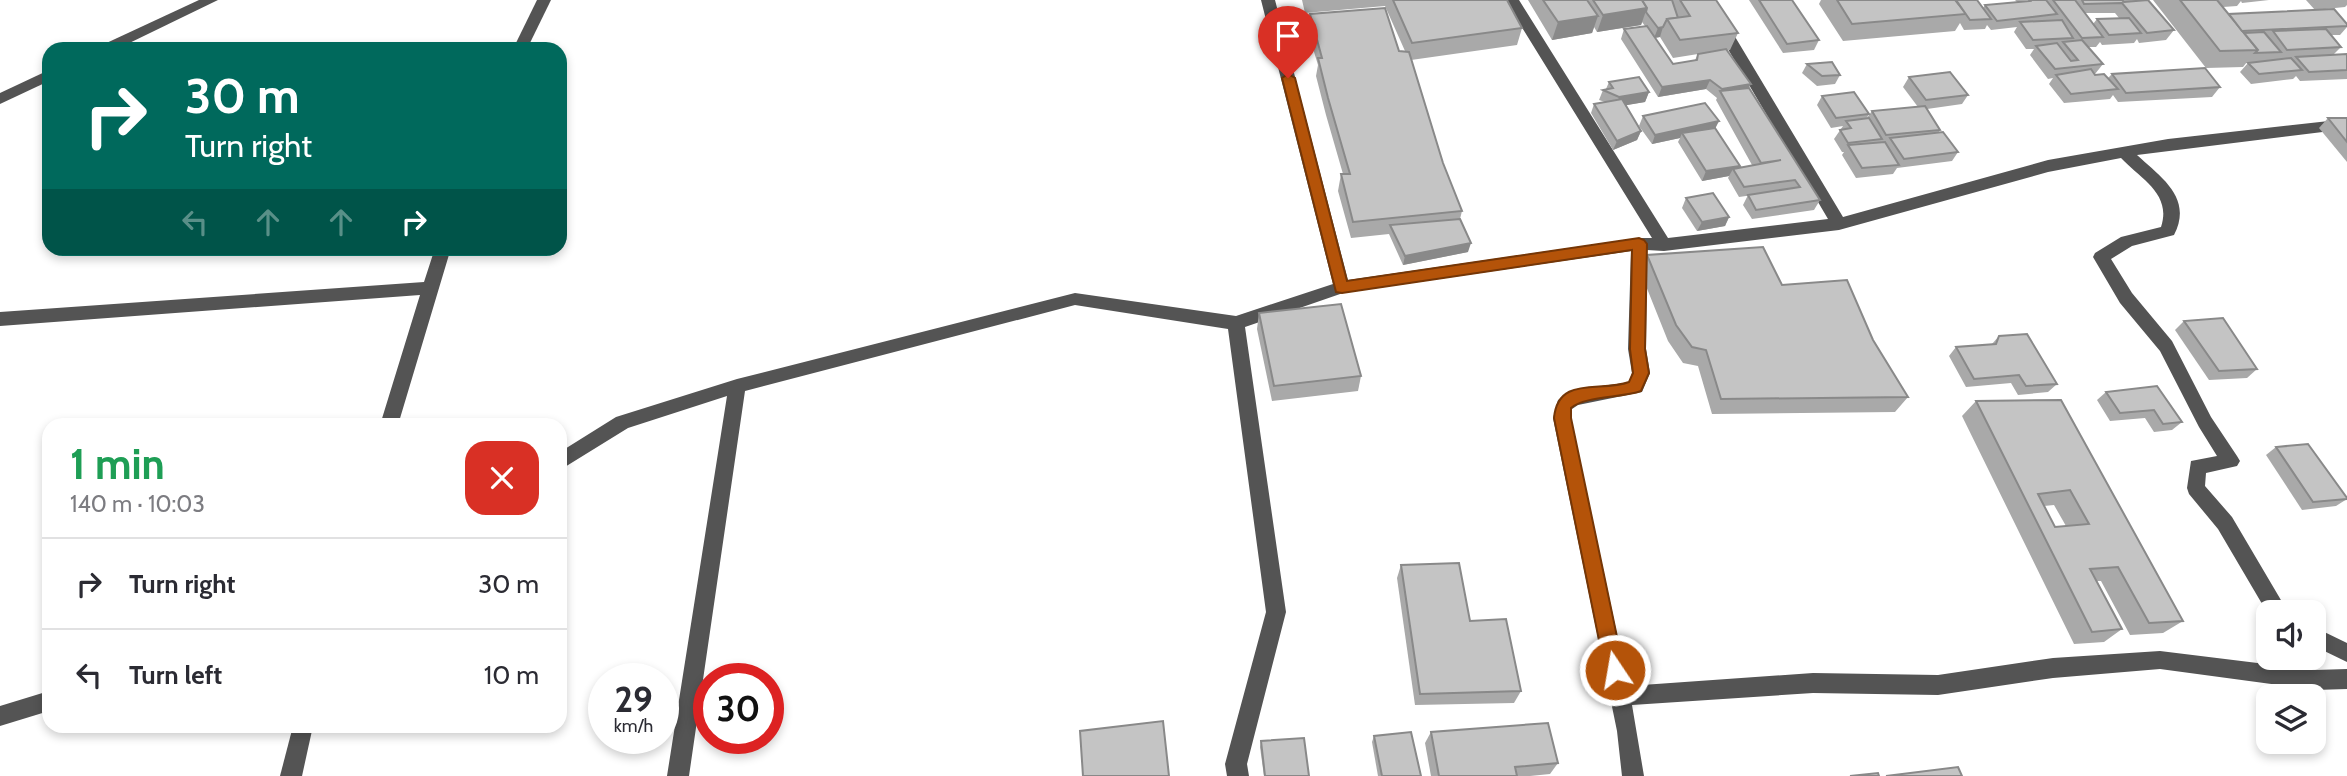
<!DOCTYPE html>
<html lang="en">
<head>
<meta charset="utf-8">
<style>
  :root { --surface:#fff; --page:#f2f2f3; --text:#2b2b33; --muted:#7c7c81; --line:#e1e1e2 }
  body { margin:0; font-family:Cabin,sans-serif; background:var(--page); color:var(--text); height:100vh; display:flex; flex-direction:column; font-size:26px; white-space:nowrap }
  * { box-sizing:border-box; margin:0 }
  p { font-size:23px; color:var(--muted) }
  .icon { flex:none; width:38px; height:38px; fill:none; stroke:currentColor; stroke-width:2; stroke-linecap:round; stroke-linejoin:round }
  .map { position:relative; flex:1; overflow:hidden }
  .side { position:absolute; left:42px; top:418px; width:525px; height:315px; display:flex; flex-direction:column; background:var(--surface); border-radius:21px; box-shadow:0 4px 10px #0003 }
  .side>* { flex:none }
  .guide { position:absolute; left:42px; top:42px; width:525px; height:214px; border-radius:21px; box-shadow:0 4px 10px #0003; background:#00695c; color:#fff; overflow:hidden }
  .fabs { position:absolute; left:2256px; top:600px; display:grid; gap:14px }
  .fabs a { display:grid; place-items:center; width:70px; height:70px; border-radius:14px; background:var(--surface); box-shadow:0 4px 10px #0003; font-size:35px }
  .speed { position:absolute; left:588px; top:663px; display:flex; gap:14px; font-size:35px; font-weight:700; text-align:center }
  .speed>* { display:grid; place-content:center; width:91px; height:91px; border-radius:50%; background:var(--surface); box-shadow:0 4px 10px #0003; line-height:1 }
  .speed small { font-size:18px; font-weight:400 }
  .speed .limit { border:10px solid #d22; background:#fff; color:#111 }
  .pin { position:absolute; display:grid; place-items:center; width:60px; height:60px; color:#fff; margin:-72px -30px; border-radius:50% 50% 50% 0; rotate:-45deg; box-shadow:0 0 7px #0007 }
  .pin .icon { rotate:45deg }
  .me { position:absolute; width:77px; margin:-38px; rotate:348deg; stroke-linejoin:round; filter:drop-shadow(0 0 5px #0008) }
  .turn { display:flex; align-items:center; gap:24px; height:147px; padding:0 28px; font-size:32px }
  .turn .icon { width:91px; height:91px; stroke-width:2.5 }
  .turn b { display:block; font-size:49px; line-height:60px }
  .lanes { display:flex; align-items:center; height:66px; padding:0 28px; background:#0003; justify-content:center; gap:35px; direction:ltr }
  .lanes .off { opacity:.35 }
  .round { display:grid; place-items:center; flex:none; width:74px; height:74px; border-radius:21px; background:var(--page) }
  .summary { display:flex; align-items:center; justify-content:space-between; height:119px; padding:0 28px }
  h1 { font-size:42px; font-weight:800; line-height:52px; color:#1e9e55 }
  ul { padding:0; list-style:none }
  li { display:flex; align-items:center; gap:21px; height:91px; padding:0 28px; border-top:2px solid var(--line) }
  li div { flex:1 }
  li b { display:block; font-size:26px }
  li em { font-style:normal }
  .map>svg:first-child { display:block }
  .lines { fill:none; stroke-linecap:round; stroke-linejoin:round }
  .minor { fill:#545454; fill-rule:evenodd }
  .wall { fill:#a9a9a9; fill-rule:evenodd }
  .shaded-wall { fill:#898989 }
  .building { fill:#c4c4c4; stroke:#898989; stroke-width:2; fill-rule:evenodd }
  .route { fill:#b45309; stroke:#753606; stroke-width:2 }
</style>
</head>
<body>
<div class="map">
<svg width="2347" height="776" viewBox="0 0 2347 776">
  <rect width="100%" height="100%" fill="#fff"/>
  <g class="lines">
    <g class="minor">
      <polygon points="199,0 218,0 117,49 98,49 100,46"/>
      <polygon points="537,0 551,0 527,49 513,49"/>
      <path d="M 1261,0 L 1275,0 L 1348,280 L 1639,238 L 1652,238 L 1505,0 L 1519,0 L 1668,238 L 1828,219 L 1699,0 L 1713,0 L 1843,217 L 2048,160 L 2168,139 L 2347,119 L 2347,129 L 2137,155 C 2162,178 2193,198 2174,235 L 2132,246 L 2111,259 L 2132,293 L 2172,341 L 2211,417 L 2237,456 L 2240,461 L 2237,466 L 2206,473 L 2205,486 L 2232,517 L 2288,612 L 2268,614 L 2218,529 L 2189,494 L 2187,488 L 2191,461 L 2217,456 L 2199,427 L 2160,351 L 2120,303 L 2093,257 L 2095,253 L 2121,237 L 2161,227 C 2172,194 2141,179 2121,158 L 2048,172 L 1839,230 L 1664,251 L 1647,250 L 1646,349 L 1650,373 L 1642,392 L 1578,405 L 1572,409 L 1571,418 L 1628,686 L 1813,673 L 1938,675 L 2053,658 L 2160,651 L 2315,670 L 2347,669 L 2347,689 L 2315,690 L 2160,669 L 2053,678 L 1938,695 L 1813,693 L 1632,705 L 1644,776 L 1622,776 L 1617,731 L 1553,418 L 1558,400 C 1580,385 1604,387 1629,382 L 1632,373 L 1628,349 L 1631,251 L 1343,293 L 1245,327 L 1286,612 L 1247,764 L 1249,776 L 1227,776 L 1225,764 L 1266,612 L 1228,329 L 1075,305 L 745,391 L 689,776 L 667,776 L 727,396 L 628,428 L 560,470 L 560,452 L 616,417 L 737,379 L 1075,293 L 1236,316 L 1333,284 Z"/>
      <polygon points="49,70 49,81 0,104 0,93"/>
      <polygon points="435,248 451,248 398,425 380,425 420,295 0,326 0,312 424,282"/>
      <polygon points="2314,627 2347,643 2347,662 2314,646"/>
      <polygon points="49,691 49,711 0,726 0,706"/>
      <polygon points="293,726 313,726 302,776 280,776"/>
    </g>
  </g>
  <g class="wall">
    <polygon points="1302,0 1507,0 1522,28 1517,45 1411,60 1443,163 1462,211 1460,219 1468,252 1403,265 1389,234 1351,238 1338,191 1341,174 1343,174 1326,115 1316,76 1318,65 1308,32 1310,14 1399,51 1405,51 1385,6 1305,13"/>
    <path d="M 1528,0 L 1716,0 L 1738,33 L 1730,50 L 1727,50 L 1749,88 L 1820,200 L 1814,210 L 1752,219 L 1743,205 L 1748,195 L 1760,194 L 1739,197 L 1728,178 L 1729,176 L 1702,181 L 1678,142 L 1680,138 L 1652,144 L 1639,126 L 1643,116 L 1715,128 L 1739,168 L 1752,165 L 1716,100 L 1717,98 L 1706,89 L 1658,97 L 1621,39 L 1624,29 L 1645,26 L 1642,22 L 1641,25 L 1597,32 L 1594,27 L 1592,33 L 1552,40 ZM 1660,37 L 1673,58 L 1698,54 L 1695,60 L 1673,64 L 1655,38 Z"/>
    <polygon points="1749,0 1792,0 1819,40 1814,50 1783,53"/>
    <path d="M 1821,0 L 1977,0 L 1983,8 L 1985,5 L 2017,2 L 2015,0 L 2148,0 L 2174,30 L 2166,40 L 2139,43 L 2137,39 L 2134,43 L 2102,45 L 2100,42 L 2096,47 L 2088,47 L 2103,64 L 2095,74 L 2108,78 L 2112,74 L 2220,87 L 2212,97 L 2118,102 L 2113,95 L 2110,99 L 2064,103 L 2049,84 L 2053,78 L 2048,79 L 2030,55 L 2034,49 L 2026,49 L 2014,32 L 2017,27 L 1991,30 L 1987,25 L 1985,29 L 1964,30 L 1960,23 L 1955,31 L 1843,41 L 1819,4 ZM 2085,13 L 2115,13 L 2119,18 L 2097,19 L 2093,24 Z"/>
    <polygon points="2153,0 2269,0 2242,3 2241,1 2237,6 2223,7 2229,14 2347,24 2347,27 2340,35 2331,35 2341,47 2333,55 2347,54 2347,79 2300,81 2296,76 2293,79 2251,84 2240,72 2248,63 2256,62 2247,62 2243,67 2206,68"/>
    <polygon points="2306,0 2347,0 2347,5 2345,7 2315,10"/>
    <polygon points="1807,64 1840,75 1835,84 1817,86 1802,73"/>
    <polygon points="1909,77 1968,95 1962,104 1927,109 1940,130 1939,132 1958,152 1952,161 1897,168 1893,174 1856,178 1842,155 1844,152 1842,152 1834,139 1843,126 1831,128 1817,105 1822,96 1869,114 1866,119 1872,111 1918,107 1903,87"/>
    <polygon points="1609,82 1649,92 1645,102 1626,105 1641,131 1637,140 1613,150 1591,113 1594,104 1605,102 1599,100 1603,90 1606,89"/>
    <polygon points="2328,118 2347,118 2347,162 2319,128"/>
    <polygon points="1686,198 1729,217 1725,226 1697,231 1682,208"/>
    <polygon points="1647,255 1782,285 1873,340 1908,397 1895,412 1712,414 1698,366 1683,363 1668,341 1640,271"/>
    <polygon points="1259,313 1361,376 1358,391 1272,401 1257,329"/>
    <polygon points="2184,321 2257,369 2247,378 2209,380 2175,330"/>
    <polygon points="1999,336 2057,384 2048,392 2018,395 2011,383 1966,387 1949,356 1956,347 1992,344"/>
    <polygon points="2157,386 2182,422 2172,430 2154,432 2145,418 2110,421 2097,400 2106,392"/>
    <path d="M 2061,400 L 2183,621 L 2163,633 L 2130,635 L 2101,581 L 2097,581 L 2122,629 L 2104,642 L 2074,644 L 1962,416 L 1976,401 ZM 2054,505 L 2066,526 L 2055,527 L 2044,506 Z"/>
    <polygon points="2276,447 2347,499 2336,506 2302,510 2266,455"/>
    <polygon points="1401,565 1521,691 1514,703 1415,705 1397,578"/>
    <polygon points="1431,732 1558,763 1550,774 1530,776 1431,776 1425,743"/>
    <polygon points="1374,736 1421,776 1378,776 1372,742"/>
    <polygon points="1261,741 1309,776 1264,776 1260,747"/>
  </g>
  <g class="shaded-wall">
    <polygon points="1647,8 1641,25 1597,32 1603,15"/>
    <polygon points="1598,16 1592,33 1552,40 1558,22"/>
    <polygon points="1663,27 1660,37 1654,38 1658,28"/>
    <polygon points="1710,80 1706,89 1658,97 1662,87"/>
    <polygon points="1751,84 1746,93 1721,92 1722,89"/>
    <polygon points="1649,92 1645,102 1616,107 1619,97"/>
    <polygon points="1719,121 1714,131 1682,133 1680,138 1652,144 1655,135"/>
    <polygon points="1641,131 1637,140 1613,150 1617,141"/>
    <polygon points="1740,166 1736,174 1733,169 1729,176 1702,181 1706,171"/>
    <polygon points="1729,217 1725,226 1697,231 1702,222"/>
    <polygon points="1471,243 1468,252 1403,265 1405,256"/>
  </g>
  <g class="building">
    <polygon points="1393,0 1507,0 1522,28 1412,43"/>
    <polygon points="1543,0 1587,0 1598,16 1558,22"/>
    <polygon points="1593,0 1642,0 1647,8 1603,15"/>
    <polygon points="1642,0 1672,0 1678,18 1667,19 1663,27 1658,28 1646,12 1647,8"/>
    <polygon points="1680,0 1716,0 1738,33 1680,40 1667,19 1690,16"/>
    <polygon points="1759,0 1792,0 1819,40 1787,44"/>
    <polygon points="1837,0 1955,0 1966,14 1852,24"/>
    <polygon points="1956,0 1977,0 1991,19 1970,20"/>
    <polygon points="2029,0 2046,0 2057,14 1997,21 1985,5 2030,1"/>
    <polygon points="2053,0 2075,0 2103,37 2082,38"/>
    <polygon points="2082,0 2122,0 2124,2 2148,0 2174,30 2147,33 2122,3 2084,4"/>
    <polygon points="2180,0 2217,0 2258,50 2220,51"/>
    <polygon points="1385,8 1399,51 1409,52 1443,163 1462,211 1353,222 1341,174 1350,174 1328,98 1318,58 1322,58 1310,14"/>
    <polygon points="2334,9 2347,24 2347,26 2242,31 2229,14"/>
    <polygon points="2129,18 2141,33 2109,35 2097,19"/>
    <polygon points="2062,20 2073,38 2033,40 2020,22"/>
    <polygon points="1647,26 1673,64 1697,60 1698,54 1726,49 1751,84 1722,89 1710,80 1662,87 1624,29"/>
    <polygon points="2326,29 2341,47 2287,50 2273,31"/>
    <polygon points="2264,32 2281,52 2255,53 2258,50 2244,33"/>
    <polygon points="2082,40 2103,64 2055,69 2036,46 2057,43 2071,61 2078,60 2063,42"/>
    <polygon points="2347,54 2347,70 2309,72 2296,57"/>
    <polygon points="2291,58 2302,70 2259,74 2248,63"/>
    <polygon points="1832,62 1840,75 1822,76 1807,64"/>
    <polygon points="2205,68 2220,87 2126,93 2112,74"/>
    <polygon points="2091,69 2095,75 2104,74 2118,89 2071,94 2056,75"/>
    <polygon points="1950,72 1968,95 1926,100 1909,77"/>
    <polygon points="1639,77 1649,92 1619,97 1603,90 1613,88 1609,82"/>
    <polygon points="1749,88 1820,200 1756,210 1748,195 1800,187 1795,180 1744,187 1733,169 1781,160 1761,163 1720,91"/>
    <polygon points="1854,92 1869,114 1836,118 1822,96"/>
    <polygon points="1622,99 1641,131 1617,141 1594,104"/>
    <polygon points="1705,103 1719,121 1655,135 1643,116"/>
    <polygon points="1925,106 1940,130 1886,135 1872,111"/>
    <polygon points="1869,118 1882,139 1848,143 1840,130 1851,128 1846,121"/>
    <polygon points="2328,118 2347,118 2347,142"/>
    <polygon points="1715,128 1740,166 1706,171 1682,133"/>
    <polygon points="1943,132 1958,152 1904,159 1890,138"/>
    <polygon points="1885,142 1899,165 1862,168 1848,145"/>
    <polygon points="1713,193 1729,217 1702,222 1686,198"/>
    <polygon points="1460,219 1471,243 1405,256 1390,225"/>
    <polygon points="1763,247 1782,285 1847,280 1873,340 1908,397 1721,399 1706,350 1692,347 1676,325 1647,255"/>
    <polygon points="1341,304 1361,376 1274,386 1259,313"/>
    <polygon points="2223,318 2257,369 2219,371 2184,321"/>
    <polygon points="2027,334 2057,384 2026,386 2019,375 1974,379 1956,347 1996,344 1999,336"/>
    <polygon points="2157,386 2182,422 2163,424 2154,410 2120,413 2106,392"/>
    <path d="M 2061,400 L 2183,621 L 2149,623 L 2118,567 L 2090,569 L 2122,629 L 2092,632 L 1976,401 ZM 2070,490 L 2089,524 L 2055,527 L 2038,494 Z"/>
    <polygon points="2308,444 2347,498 2347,499 2313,502 2276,447"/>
    <polygon points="1459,563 1470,621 1506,619 1521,691 1420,694 1401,565"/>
    <polygon points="1163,721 1169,776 1083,776 1080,731"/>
    <polygon points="1548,723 1558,763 1515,767 1517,776 1439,776 1431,732"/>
    <polygon points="1411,732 1421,776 1382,776 1374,736"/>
    <polygon points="1304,738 1309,776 1265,776 1261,741"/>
    <polygon points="1958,767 1962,776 1886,776"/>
    <polygon points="1878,773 1879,776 1850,776"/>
  </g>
  <path class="route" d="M 1288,74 L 1295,78 L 1347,281 L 1639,238 L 1644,240 L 1647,244 L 1645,349 L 1649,373 L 1641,391 C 1622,398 1584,396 1571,408 L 1571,418 L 1624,670 L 1621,676 L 1615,679 L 1608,676 L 1605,670 L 1554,418 C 1558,375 1600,393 1629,382 L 1633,373 L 1630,349 L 1632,250 L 1342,293 L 1336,292 L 1282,78 Z"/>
</svg>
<div class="fabs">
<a><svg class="icon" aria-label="sound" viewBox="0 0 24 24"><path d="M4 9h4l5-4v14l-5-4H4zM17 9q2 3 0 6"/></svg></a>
<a><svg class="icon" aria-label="layers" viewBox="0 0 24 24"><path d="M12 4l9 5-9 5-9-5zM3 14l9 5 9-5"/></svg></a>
</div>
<div class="speed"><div>29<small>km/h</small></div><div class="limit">30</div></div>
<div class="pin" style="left:1288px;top:78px;background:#d93025"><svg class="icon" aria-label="arrive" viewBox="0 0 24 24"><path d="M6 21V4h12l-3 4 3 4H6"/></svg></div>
<svg class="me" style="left:1615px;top:670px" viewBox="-20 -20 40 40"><circle r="17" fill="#b45309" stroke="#fff" stroke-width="3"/><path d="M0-11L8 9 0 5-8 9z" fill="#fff"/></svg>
<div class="guide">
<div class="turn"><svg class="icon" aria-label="right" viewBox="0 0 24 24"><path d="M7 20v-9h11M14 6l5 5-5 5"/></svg><div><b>30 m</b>Turn right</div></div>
<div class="lanes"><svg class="icon off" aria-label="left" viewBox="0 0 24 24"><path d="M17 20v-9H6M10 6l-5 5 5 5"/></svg><svg class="icon off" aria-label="ahead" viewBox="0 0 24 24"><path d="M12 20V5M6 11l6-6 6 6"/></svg><svg class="icon off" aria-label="ahead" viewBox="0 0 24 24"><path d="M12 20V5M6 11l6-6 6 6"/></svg><svg class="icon" aria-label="right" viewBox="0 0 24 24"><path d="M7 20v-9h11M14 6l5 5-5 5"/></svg></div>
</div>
<section class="side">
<div class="summary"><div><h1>1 min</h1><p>140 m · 10:03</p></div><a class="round" style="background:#d93025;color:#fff"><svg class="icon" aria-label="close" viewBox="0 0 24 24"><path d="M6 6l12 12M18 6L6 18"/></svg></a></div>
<ul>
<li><svg class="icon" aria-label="right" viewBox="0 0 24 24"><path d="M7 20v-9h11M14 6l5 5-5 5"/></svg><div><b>Turn right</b></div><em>30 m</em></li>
<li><svg class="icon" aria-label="left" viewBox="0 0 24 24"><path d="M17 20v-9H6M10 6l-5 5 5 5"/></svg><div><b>Turn left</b></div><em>10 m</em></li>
</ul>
</section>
</div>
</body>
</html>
